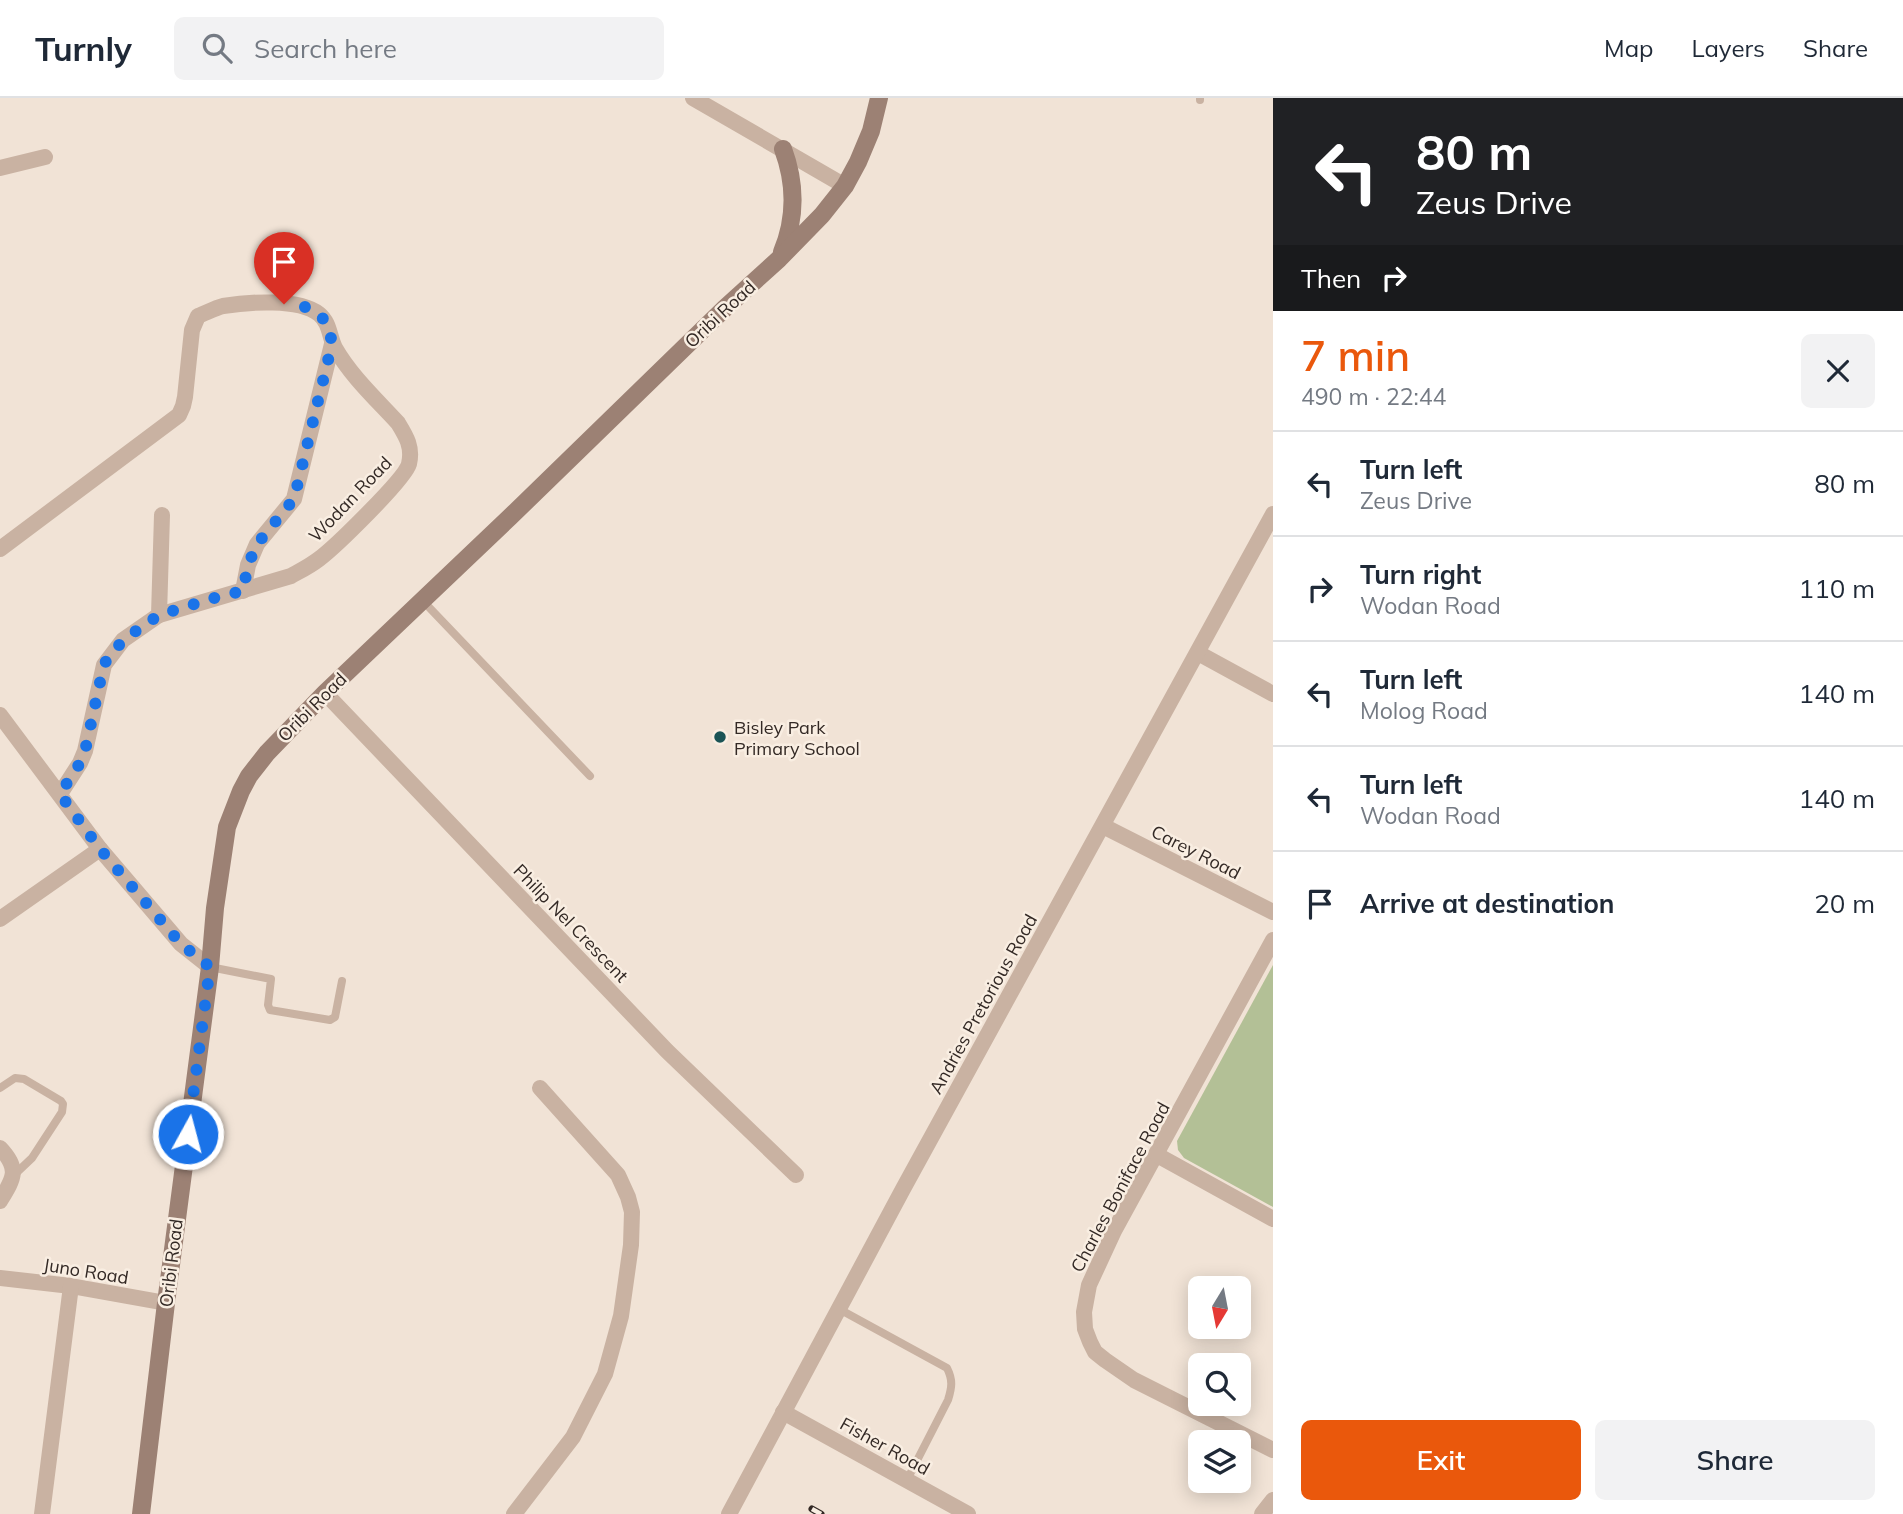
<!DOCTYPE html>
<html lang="en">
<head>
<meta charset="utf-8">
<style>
  :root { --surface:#fff; --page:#f2f2f3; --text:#1f2937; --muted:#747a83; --line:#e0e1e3; --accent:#ea580c }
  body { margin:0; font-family:Mulish,sans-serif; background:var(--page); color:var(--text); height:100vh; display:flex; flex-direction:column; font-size:26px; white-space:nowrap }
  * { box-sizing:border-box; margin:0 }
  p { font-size:23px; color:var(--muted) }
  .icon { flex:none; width:38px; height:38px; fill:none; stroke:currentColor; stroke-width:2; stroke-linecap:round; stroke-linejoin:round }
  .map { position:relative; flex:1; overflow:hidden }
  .side { display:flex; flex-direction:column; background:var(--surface); width:630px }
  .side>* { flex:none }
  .banner { background:#202124; color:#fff; overflow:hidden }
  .needle { width:46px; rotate:190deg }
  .controls { position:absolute; left:1188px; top:1178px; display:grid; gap:14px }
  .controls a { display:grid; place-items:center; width:63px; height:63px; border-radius:10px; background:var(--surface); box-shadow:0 4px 18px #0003; font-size:35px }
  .pin { position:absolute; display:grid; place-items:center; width:60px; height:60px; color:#fff; margin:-72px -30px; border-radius:50% 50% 50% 0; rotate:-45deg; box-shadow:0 0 7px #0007 }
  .pin .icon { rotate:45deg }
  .me { position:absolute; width:77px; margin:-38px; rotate:7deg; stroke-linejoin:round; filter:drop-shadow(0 0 5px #0008) }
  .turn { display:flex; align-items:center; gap:24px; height:147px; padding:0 28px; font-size:32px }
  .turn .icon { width:91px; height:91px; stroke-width:2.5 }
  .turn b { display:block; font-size:49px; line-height:60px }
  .then { display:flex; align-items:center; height:66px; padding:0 28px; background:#0003; gap:14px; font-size:26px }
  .round { display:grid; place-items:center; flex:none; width:74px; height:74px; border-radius:10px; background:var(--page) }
  .summary { display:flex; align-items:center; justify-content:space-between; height:119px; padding:0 28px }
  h1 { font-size:42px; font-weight:600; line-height:52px; color:var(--accent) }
  .action { display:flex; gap:14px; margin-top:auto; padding:14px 28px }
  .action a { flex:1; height:80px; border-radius:10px; background:var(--accent); color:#fff; font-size:28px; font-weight:600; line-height:80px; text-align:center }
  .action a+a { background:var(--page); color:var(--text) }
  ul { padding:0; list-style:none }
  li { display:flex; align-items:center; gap:21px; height:105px; padding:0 28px; border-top:2px solid var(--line) }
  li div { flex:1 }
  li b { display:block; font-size:26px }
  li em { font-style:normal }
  header { display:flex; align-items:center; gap:42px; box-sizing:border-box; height:98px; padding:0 35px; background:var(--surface); border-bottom:2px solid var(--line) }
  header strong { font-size:33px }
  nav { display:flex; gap:38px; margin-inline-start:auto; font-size:24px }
  .search { width:490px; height:63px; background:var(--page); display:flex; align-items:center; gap:18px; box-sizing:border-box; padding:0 24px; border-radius:10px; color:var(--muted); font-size:26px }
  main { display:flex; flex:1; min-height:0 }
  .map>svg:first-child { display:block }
  .green { fill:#b3c096 }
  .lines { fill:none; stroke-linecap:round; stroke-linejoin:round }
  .lane { stroke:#c9b2a2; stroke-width:8 }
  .street { stroke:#c9b2a2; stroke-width:16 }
  .secondary { stroke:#9c8174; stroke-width:18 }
  .rail-casing { stroke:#332925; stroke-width:7 }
  .rail { stroke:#f9eee2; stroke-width:4.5; stroke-dasharray:13; stroke-linecap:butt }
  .route { stroke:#1a73e8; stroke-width:12; stroke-dasharray:0 21.6 }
  .poi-dot { fill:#1a5355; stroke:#f9eee2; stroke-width:2.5 }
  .labels { text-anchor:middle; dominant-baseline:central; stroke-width:5; stroke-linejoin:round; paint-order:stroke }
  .street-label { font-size:18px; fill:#332925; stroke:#f9eee2 }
  .poi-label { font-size:18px; fill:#332925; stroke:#f9eee2; text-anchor:start }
</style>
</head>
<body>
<header>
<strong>Turnly</strong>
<div class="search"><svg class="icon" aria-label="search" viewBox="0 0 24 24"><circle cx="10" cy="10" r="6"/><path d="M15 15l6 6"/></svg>Search here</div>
<nav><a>Map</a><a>Layers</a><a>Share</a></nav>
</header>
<main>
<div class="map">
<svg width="1273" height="1416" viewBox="0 0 1273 1416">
  <rect width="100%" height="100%" fill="#f1e3d6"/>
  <polygon class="green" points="1273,867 1273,1109 1184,1060 1178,1052 1177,1043"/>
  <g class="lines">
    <g class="lane">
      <polyline points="1200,2 1200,0"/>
      <polyline points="423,503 590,678"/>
      <polyline points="210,869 271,881 268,907 270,912 330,922 335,919 342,883"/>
      <polyline points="0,990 15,980 24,981 61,1003 63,1006 62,1014 32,1060 13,1078"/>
      <path d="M 839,1211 L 947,1270 C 953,1282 952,1289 948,1302 L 907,1382"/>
    </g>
    <g class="street">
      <polyline points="693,0 845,88"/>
      <polyline points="0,70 45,59"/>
      <path d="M 0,451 L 179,317 L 183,308 L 185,299 L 192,232 L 198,218 C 206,215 215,210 223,208 C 248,204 299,200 319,216 C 330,225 329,238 335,250 C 351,278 376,301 398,325 C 406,338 413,349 409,366 C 405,381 335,449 319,461 C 310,468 300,473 291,478 L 159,517"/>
      <polyline points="243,493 248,467 257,446 294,401 332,246"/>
      <polyline points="1198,555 1273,596"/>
      <polyline points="325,595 667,953 796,1077"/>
      <polyline points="0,617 100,751 181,846 210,869"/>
      <polyline points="60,696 80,665 85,653 104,567 123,542 159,517 162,417"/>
      <polyline points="1103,728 1273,814"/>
      <polyline points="0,821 100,751"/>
      <polyline points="1273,842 1114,1133 1089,1187 1084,1214 1085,1231 1090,1244 1095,1254 1105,1262 1134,1282 1273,1352"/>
      <path d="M 0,1050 C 20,1071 14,1080 0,1103"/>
      <polyline points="1157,1057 1273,1121"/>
      <polyline points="0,1180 71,1188 166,1205"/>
      <polyline points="783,1314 968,1416"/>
      <polyline points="42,1416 71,1188"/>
      <polyline points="514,1416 573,1339 605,1276 621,1218 631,1147 632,1114 628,1099 618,1077 540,990"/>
      <polyline points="729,1416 903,1091 1273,416"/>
      <polyline points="1262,1416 1273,1402"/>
    </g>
    <g class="secondary">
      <path d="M 782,154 C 796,120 796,86 783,51"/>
      <polyline points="141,1416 166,1205 210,869 215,810 227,729 241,693 249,678 267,655 325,595 510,419 724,211 779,161 822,117 845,88 858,64 871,33 879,0"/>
    </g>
    <defs>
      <polyline id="rail" points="812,1411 821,1416"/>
    </defs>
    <use href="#rail" class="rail-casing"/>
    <use href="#rail" class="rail"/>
  </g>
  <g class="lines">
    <path class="route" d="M 188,1036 L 210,869 L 181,846 L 100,751 L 60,696 L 80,665 L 85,653 L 104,566 L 123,542 L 159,517 L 214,500 L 243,493 L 248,467 L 257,446 L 294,401 L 332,246 C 327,214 313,208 284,206"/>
  </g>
  <circle class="poi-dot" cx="720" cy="639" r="7"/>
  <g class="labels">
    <g class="street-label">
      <text transform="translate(720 216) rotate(-43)">Oribi Road</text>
      <text transform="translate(350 401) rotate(-46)">Wodan Road</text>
      <text transform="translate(312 609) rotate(-45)">Oribi Road</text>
      <text transform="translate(1196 754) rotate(27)">Carey Road</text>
      <text transform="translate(571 825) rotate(46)">Philip Nel Crescent</text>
      <text transform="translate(983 906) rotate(-61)">Andries Pretorious Road</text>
      <text transform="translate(1120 1089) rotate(-62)">Charles Boniface Road</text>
      <text transform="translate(171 1165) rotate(-83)">Oribi Road</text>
      <text transform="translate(86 1173) rotate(9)">Juno Road</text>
      <text transform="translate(885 1348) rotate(29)">Fisher Road</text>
    </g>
    <g class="poi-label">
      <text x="734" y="629">Bisley Park<tspan x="734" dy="21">Primary School</tspan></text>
    </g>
  </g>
</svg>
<div class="controls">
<a><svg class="needle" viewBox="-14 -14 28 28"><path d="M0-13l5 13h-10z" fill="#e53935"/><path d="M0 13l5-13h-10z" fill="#747a83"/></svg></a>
<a><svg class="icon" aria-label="search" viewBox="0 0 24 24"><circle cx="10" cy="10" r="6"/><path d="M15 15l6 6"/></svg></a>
<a><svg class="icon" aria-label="layers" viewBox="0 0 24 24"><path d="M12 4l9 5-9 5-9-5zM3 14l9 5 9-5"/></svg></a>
</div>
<div class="pin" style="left:284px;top:206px;background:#d93025"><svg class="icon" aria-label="arrive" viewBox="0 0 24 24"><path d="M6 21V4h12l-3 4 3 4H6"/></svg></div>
<svg class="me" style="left:188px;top:1036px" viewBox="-20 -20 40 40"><circle r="17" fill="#1a73e8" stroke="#fff" stroke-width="3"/><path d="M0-11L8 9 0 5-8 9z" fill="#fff"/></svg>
</div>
<section class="side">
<div class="banner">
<div class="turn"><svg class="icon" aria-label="left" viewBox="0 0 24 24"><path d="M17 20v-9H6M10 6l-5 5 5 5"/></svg><div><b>80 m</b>Zeus Drive</div></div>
<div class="then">Then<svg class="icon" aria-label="right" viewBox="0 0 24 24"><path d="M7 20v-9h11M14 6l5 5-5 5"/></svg></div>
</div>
<div class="summary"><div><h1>7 min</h1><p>490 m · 22:44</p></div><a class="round"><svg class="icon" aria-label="close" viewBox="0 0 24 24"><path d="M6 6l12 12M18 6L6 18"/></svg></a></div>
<ul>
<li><svg class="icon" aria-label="left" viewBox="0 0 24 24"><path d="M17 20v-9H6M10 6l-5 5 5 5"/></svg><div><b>Turn left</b><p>Zeus Drive</p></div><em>80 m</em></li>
<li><svg class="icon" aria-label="right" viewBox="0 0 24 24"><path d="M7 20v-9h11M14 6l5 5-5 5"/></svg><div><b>Turn right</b><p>Wodan Road</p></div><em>110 m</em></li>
<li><svg class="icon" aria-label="left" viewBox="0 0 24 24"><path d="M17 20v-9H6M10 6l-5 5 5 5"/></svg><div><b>Turn left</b><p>Molog Road</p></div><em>140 m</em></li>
<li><svg class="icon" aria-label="left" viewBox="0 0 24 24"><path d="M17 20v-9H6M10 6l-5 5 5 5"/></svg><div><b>Turn left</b><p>Wodan Road</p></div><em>140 m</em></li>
<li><svg class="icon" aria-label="arrive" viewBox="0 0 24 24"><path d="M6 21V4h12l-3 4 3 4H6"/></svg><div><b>Arrive at destination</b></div><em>20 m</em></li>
</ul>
<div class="action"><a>Exit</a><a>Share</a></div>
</section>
</main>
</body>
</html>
